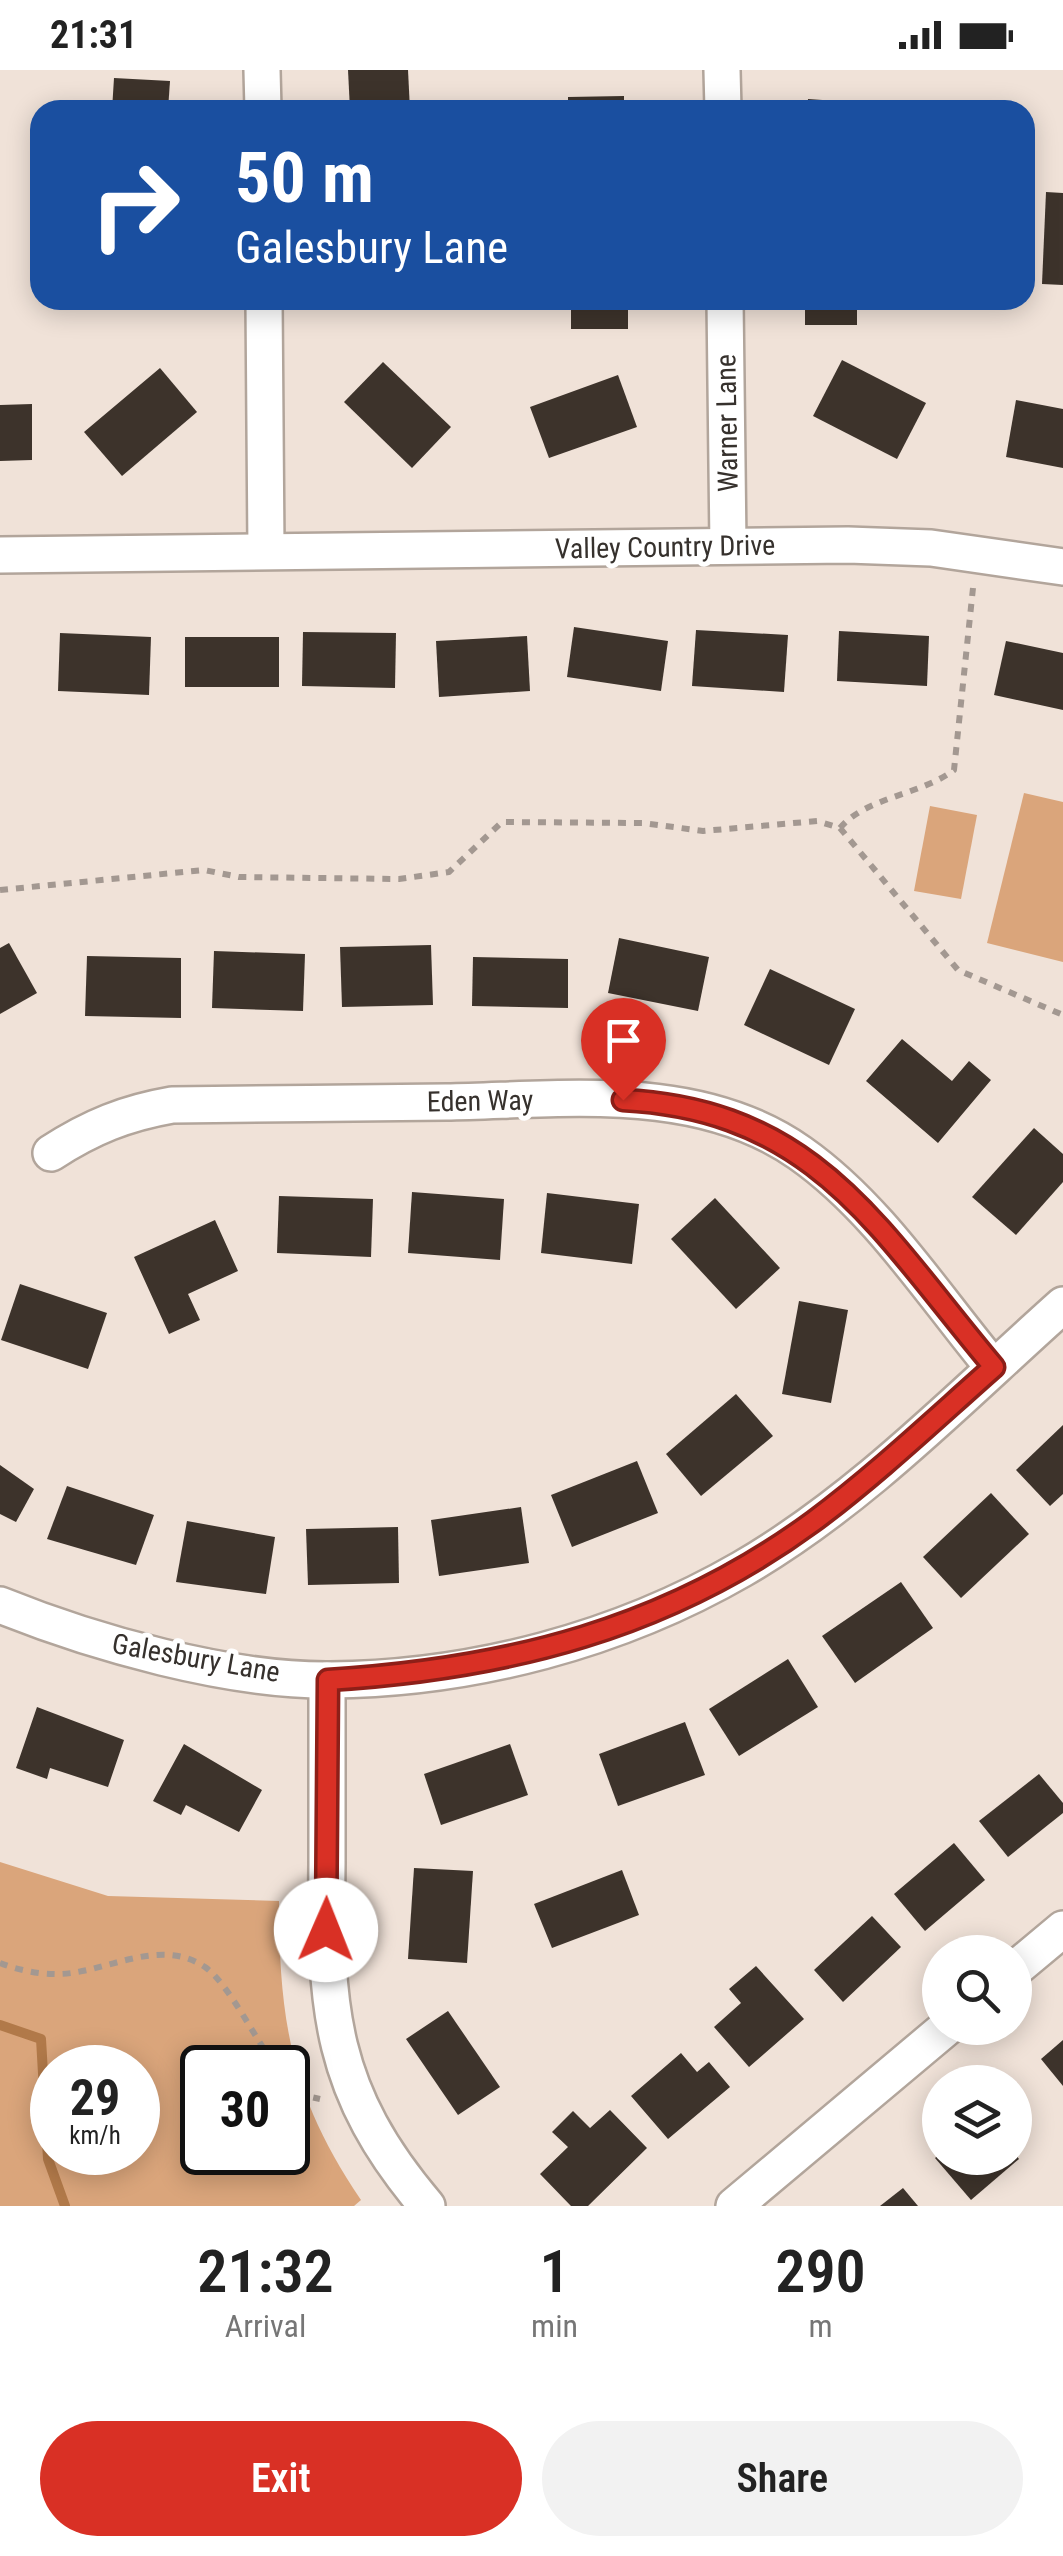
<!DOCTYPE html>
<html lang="en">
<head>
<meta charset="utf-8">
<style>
  :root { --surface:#fff; --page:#f2f2f2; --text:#222; --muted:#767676; --accent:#d93025 }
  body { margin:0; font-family:"Roboto Condensed",sans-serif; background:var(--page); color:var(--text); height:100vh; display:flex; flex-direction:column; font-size:38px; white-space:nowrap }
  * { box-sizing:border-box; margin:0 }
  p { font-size:32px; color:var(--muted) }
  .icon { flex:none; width:55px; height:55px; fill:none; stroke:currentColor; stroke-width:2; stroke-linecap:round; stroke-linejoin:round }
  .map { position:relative; height:2136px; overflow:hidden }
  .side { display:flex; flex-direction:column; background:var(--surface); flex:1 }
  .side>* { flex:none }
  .hud { position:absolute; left:30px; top:30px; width:1005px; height:210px; border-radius:30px; box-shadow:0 5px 25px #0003; background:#1a4fa0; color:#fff; overflow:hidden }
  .tools { position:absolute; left:922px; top:1865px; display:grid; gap:20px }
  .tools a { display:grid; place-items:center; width:110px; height:110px; border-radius:50%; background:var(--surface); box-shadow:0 5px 25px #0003; font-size:50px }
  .speed { position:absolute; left:30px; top:1975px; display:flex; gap:20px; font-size:50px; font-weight:700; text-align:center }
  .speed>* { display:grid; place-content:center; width:130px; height:130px; border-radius:50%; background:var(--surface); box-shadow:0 5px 25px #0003; line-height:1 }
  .speed small { font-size:25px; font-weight:400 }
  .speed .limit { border:5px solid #111; border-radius:15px; background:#fff; color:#111 }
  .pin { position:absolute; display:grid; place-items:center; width:85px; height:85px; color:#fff; margin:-102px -42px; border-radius:50% 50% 50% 0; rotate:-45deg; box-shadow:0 0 10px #0007 }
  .pin .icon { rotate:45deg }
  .me { position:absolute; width:110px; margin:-55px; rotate:1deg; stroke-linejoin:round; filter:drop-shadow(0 0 8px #0008) }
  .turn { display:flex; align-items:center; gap:35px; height:210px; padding:0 40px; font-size:45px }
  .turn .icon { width:130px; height:130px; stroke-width:2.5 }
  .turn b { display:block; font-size:70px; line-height:85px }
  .eta { display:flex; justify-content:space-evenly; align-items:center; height:170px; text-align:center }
  .eta b { font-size:60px; font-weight:600; line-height:70px }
  .action { display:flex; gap:20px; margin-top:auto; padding:20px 40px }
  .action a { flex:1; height:115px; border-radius:60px; background:var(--accent); color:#fff; font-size:40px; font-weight:600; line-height:115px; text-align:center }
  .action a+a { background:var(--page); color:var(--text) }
  .status { display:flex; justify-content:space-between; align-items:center; height:70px; padding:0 50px; background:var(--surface); direction:ltr }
  .status svg { height:28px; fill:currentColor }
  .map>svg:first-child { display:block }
  .green { fill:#daa57b; fill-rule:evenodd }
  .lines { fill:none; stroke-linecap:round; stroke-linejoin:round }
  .stream { stroke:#b17949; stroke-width:10 }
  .building { fill:#3d332b }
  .street-casing { stroke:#b2a59b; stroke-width:40 }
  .path { stroke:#a39891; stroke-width:6; stroke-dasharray:8 8; stroke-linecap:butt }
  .street { stroke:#fff; stroke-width:35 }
  .route-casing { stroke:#8d1f18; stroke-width:25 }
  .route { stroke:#d93025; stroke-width:18 }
  .labels { text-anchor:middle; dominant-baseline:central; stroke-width:10; stroke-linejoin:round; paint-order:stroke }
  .street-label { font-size:28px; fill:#36312d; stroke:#fff }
</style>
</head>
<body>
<div class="status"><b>21:31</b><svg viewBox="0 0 49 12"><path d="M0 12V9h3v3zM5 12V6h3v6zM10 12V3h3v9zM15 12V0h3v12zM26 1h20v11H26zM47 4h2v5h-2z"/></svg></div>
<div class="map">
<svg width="1063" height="2136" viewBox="0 0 1063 2136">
  <rect width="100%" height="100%" fill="#f0e2d8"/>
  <g class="green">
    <polygon points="1024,723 1063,732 1063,892 987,873"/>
    <polygon points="930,736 977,745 961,829 914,821"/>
    <path d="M 0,1792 L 108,1826 L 279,1831 C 279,1953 292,2028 361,2130 L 354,2136 L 0,2136 ZM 52,1998 L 138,1998 L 138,2082 L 52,2082 ZM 202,1998 L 288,1998 L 288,2082 L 202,2082 Z"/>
  </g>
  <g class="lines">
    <polyline class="stream" points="0,1955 41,1969 48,2089 65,2136"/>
  </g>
  <g class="building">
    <polygon points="348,0 408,0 410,40 350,40"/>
    <polygon points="114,8 170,11 168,40 112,40"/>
    <polygon points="624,26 624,40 568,40 568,27"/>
    <polygon points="808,29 866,33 866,40 807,40"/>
    <polygon points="1046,122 1063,123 1063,215 1042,214"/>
    <polygon points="107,230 162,230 161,240 106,236"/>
    <rect x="571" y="230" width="57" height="29"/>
    <rect x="805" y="230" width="52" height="25"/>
    <polygon points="842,290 926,333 897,389 813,346"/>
    <polygon points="383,292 451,357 412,398 344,332"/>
    <polygon points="160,298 197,342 122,406 84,362"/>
    <polygon points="618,305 637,357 549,388 530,337"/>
    <polygon points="1016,330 1063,339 1063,398 1006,387"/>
    <polygon points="32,334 32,390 0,391 0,335"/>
    <polygon points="574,557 668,571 661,621 567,607"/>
    <polygon points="696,560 788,565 784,622 692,616"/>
    <polygon points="839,561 929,566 927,616 837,611"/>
    <polygon points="303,562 396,563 395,618 302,616"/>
    <polygon points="60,563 151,567 149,625 58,621"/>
    <polygon points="527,566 530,621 439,627 436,571"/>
    <rect x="185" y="567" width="94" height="50"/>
    <polygon points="1006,571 1063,583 1063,640 994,625"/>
    <polygon points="619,868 709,887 698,941 608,923"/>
    <polygon points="9,873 37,923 0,944 0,878"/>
    <polygon points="431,875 433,935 342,937 340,877"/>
    <polygon points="214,881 305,884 303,941 212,938"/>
    <polygon points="87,886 181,888 181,948 85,946"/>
    <polygon points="473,887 568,889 568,938 472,936"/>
    <polygon points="770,899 855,939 829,995 744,955"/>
    <polygon points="902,969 952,1011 969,991 991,1010 938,1073 866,1011"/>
    <polygon points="1034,1058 1063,1084 1063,1112 1016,1165 972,1127"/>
    <polygon points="412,1122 504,1129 500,1190 408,1183"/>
    <polygon points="547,1123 639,1134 632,1194 541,1183"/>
    <polygon points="279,1126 373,1129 371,1187 277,1183"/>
    <polygon points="715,1128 780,1198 736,1239 671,1169"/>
    <polygon points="215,1150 238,1201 188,1224 200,1250 169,1264 134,1187"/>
    <polygon points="20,1214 107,1243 88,1299 1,1270"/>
    <polygon points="799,1231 848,1240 831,1333 782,1324"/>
    <polygon points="736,1324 773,1366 701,1426 666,1384"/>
    <polygon points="1063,1355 1063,1424 1050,1436 1016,1400"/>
    <polygon points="637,1391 658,1443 572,1477 551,1425"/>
    <polygon points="0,1395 34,1419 16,1452 0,1444"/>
    <polygon points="67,1416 154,1445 136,1495 47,1469"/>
    <polygon points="991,1423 1029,1464 961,1528 923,1487"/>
    <polygon points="521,1437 529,1493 439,1506 431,1450"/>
    <polygon points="187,1451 275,1467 266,1524 176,1512"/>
    <polygon points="398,1457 399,1513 308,1515 306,1459"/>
    <polygon points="901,1512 933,1558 855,1613 822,1566"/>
    <polygon points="788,1589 818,1637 739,1686 709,1639"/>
    <polygon points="37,1637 124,1670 108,1717 50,1698 47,1709 16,1698"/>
    <polygon points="685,1652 705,1705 618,1736 599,1684"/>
    <polygon points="184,1674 262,1720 239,1762 186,1735 181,1745 153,1731"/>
    <polygon points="510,1674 528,1725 441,1755 424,1704"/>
    <polygon points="1039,1704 1063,1733 1063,1743 1008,1787 979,1751"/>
    <polygon points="954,1773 985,1810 925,1861 894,1824"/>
    <polygon points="414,1798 473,1801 467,1893 408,1889"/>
    <polygon points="622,1800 639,1845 552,1878 534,1834"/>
    <polygon points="872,1846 901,1877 843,1932 814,1900"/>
    <polygon points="756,1896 804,1949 749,1997 714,1957 741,1933 729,1919"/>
    <polygon points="448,1941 500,2017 458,2045 406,1969"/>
    <polygon points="1063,1970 1063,2016 1041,1989"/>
    <polygon points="681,1983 697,2002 709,1992 730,2017 668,2069 631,2026"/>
    <polygon points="610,2040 647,2078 588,2136 571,2136 540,2104 568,2077 552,2062 573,2041 590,2058"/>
    <polygon points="940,2084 1015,2084 1019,2089 971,2130 935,2088"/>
    <polygon points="903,2118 918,2136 880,2136"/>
  </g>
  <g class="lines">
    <defs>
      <g id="street">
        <polyline points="262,0 263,40"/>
        <polyline points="722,0 723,40"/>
        <polyline points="264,230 266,480"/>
        <polyline points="725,230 728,476"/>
        <polyline points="0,485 848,475 931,478 1063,497"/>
        <path d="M 51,1083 C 91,1057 126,1043 172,1035 C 263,1034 355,1033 446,1032 C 564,1030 698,1011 800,1083 C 877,1137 933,1225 993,1297"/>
        <path d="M 0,1535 C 94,1573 229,1611 330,1610 C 473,1609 619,1570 742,1499 C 861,1430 961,1326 1063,1235"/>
        <path d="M 327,1610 C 327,1671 327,1733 327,1794 C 325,1938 329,2021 427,2136"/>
        <polyline points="1015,1899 1063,1859"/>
        <polyline points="734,2136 946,1958"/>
      </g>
    </defs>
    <use href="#street" class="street-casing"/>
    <g class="path">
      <path d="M 840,758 C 866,727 921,725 954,700 L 973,518"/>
      <polyline points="0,820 204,800 239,807 399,809 449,802 502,752 643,753 703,761 817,751 840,758 958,900 1063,945"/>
      <path d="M 0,1893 C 15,1899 37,1904 53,1904 C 102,1906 157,1865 205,1897 C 229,1914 256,1971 277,1998"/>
      <polyline points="288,2011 298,2024 320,2029"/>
    </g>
    <use href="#street" class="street"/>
  </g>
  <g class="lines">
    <defs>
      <path id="route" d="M 326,1860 L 328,1610 C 507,1599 667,1559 814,1451 C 877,1404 935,1349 994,1297 C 880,1162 817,1040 623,1030"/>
    </defs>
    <use href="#route" class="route-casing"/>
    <use href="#route" class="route"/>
  </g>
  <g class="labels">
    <g class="street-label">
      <text transform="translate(727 353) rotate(-91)">Warner Lane</text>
      <text transform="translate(665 477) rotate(-1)">Valley Country Drive</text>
      <text transform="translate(480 1031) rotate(-1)">Eden Way</text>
      <text transform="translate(196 1588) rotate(10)">Galesbury Lane</text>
    </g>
  </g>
</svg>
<div class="tools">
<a><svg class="icon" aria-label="search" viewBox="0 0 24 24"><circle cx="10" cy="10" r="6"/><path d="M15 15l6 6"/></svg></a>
<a><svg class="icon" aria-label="layers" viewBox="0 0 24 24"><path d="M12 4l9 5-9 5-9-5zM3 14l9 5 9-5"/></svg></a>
</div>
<div class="speed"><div>29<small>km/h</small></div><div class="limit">30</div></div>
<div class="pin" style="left:623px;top:1030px;background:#d93025"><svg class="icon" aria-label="arrive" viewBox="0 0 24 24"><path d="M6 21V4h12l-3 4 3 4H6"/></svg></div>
<svg class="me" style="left:326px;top:1860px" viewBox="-20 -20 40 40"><circle r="19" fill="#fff"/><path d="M0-13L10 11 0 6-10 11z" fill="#d93025"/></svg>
<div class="hud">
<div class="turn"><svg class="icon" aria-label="right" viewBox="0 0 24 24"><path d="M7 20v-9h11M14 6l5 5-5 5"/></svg><div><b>50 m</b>Galesbury Lane</div></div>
</div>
</div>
<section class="side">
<div class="eta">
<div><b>21:32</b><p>Arrival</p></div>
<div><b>1</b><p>min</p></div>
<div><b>290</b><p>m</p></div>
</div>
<div class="action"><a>Exit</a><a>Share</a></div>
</section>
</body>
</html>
